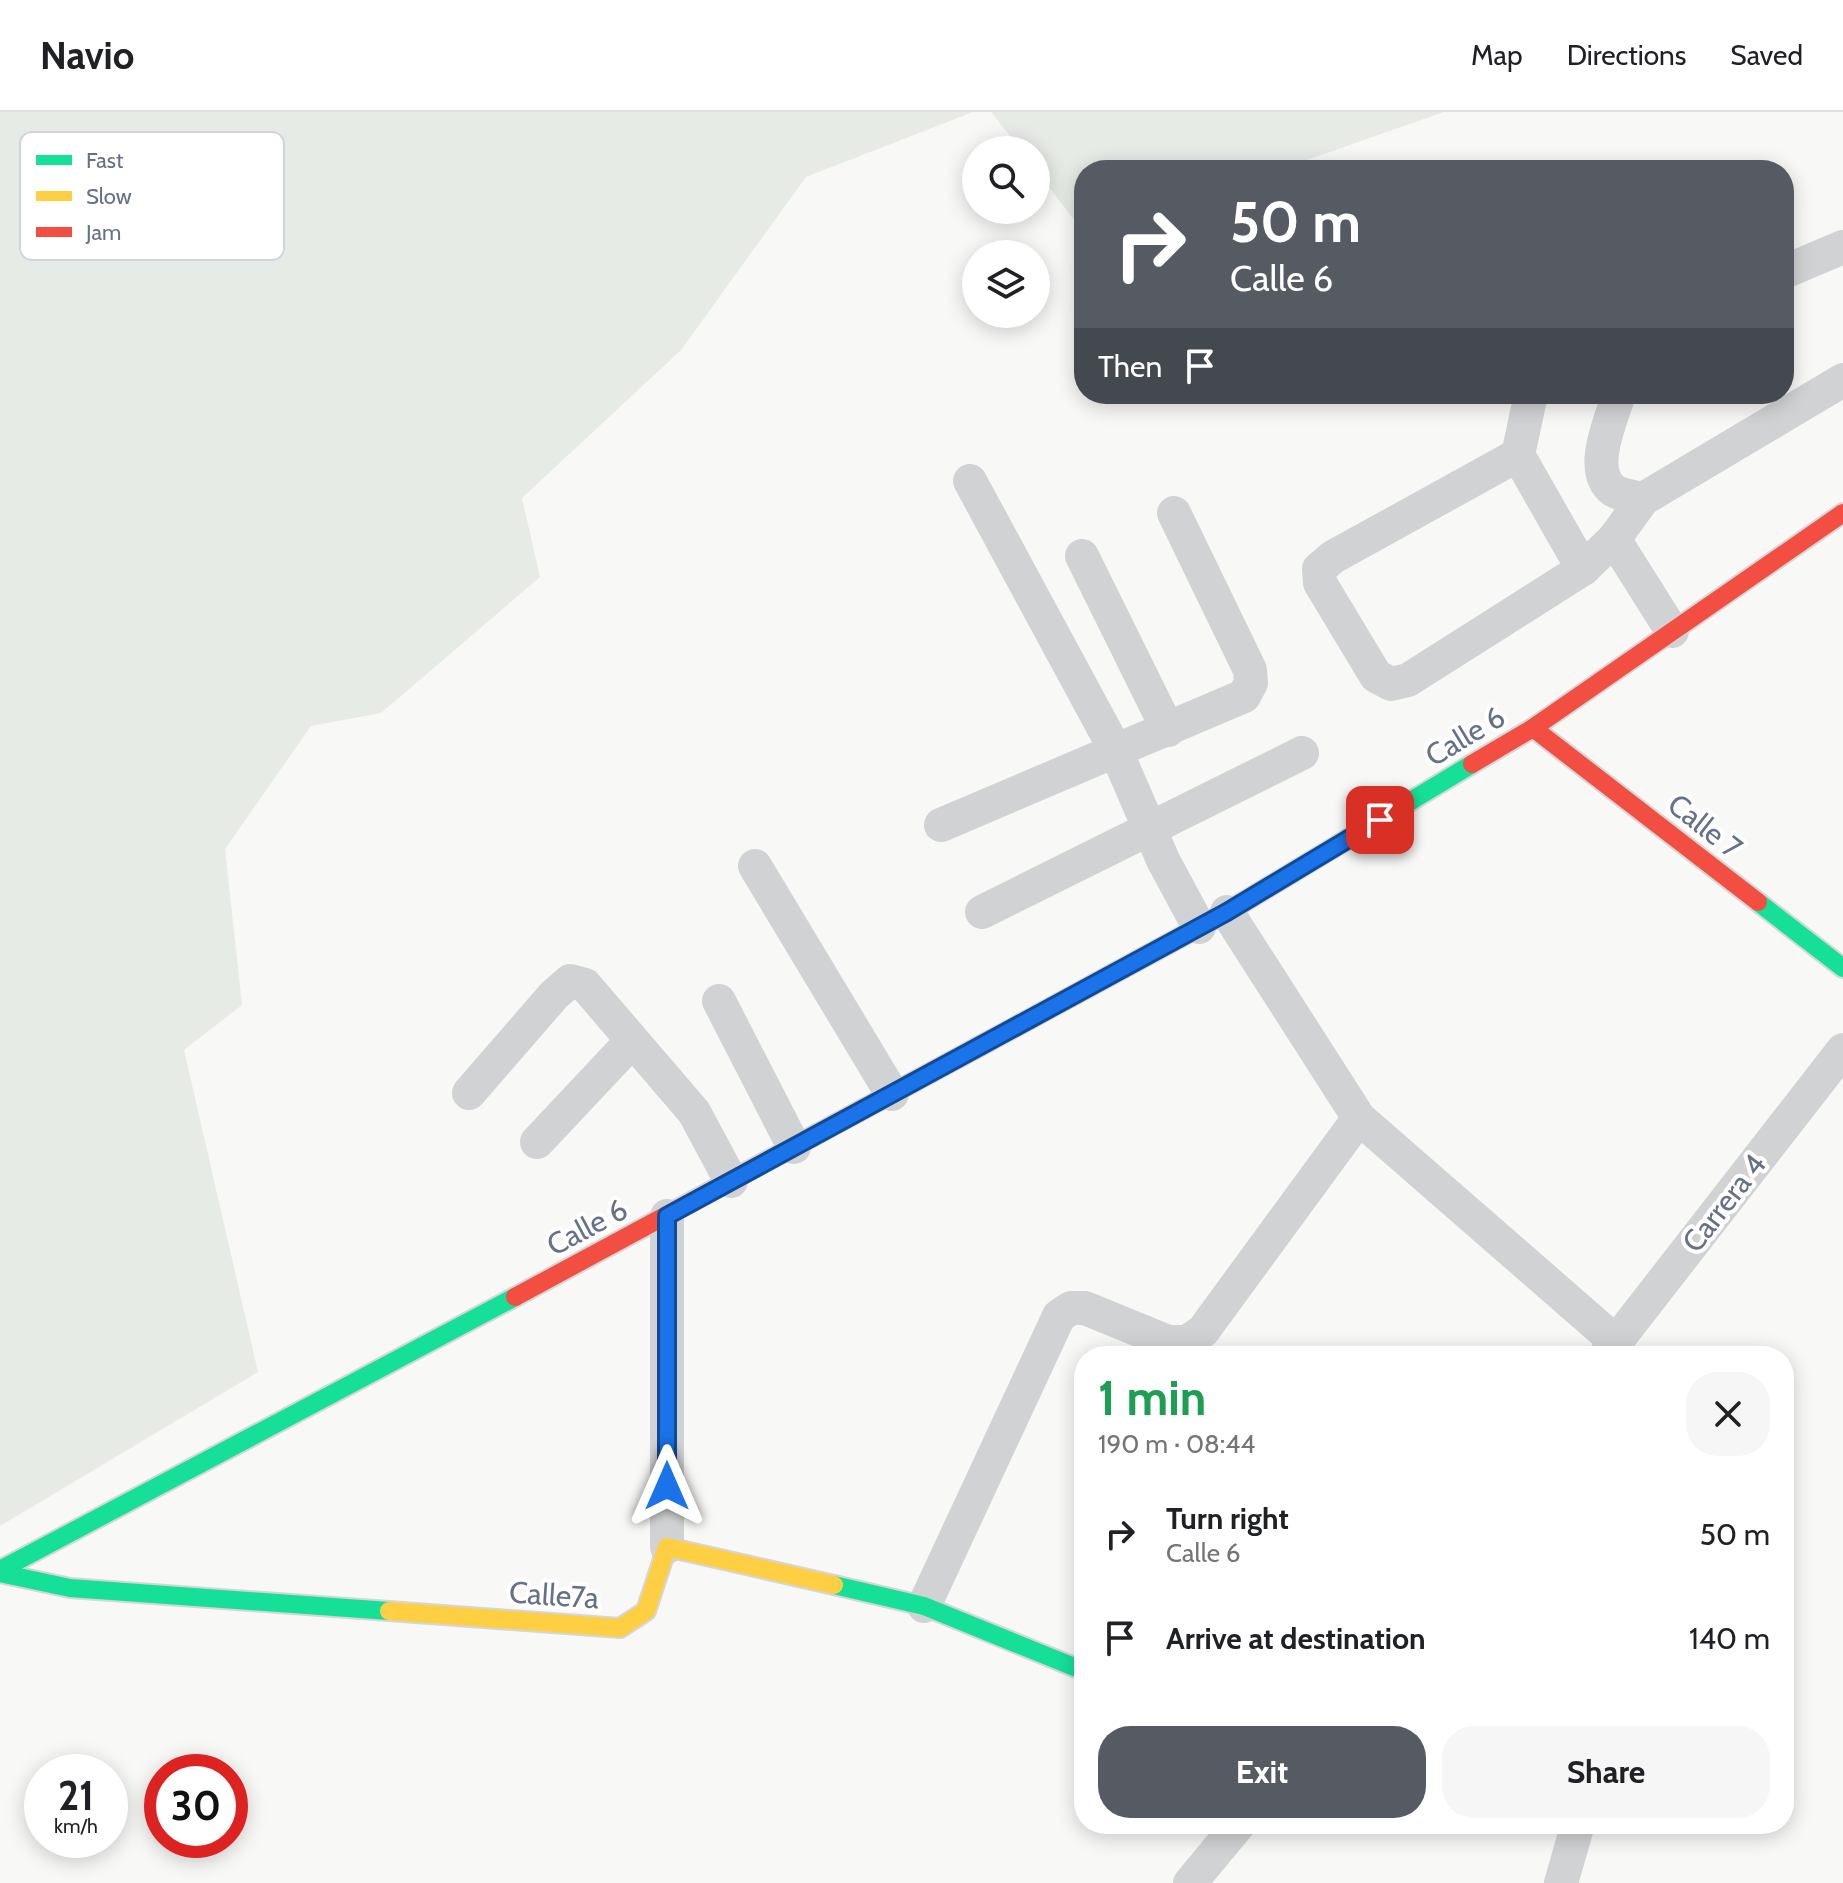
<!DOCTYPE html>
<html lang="en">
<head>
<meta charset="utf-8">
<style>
  :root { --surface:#fff; --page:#f6f6f6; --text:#202124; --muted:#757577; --line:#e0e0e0; --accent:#565a63 }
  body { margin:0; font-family:Cabin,sans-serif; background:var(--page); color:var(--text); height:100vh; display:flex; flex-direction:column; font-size:30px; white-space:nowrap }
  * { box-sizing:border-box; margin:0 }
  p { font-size:26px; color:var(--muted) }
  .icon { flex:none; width:44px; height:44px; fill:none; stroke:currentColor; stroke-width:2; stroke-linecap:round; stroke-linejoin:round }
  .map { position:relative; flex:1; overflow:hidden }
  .drawer { position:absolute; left:1074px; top:1234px; width:720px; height:488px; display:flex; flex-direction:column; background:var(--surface); border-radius:32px; box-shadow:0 4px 20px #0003 }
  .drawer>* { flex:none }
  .top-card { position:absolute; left:1074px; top:48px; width:720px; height:244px; border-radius:32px; box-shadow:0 4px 20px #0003; background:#565a63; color:#fff; overflow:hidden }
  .buttons { position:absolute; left:962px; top:24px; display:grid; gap:16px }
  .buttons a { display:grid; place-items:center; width:88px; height:88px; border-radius:50%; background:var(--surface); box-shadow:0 4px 20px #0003; font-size:40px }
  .speed { position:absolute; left:24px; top:1642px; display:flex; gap:16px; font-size:40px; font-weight:700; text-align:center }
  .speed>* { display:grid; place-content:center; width:104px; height:104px; border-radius:50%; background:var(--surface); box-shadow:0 4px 20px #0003; line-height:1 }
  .speed small { font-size:20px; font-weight:400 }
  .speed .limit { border:12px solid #d22; background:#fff; color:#111 }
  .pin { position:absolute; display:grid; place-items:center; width:68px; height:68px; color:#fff; margin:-34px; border-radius:16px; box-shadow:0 4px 12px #0006 }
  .me { position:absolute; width:88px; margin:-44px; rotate:0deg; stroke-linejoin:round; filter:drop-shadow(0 0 6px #0008) }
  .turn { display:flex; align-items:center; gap:28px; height:168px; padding:0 24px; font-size:36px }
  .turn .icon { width:104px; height:104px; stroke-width:2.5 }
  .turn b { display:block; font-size:56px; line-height:68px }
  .then { display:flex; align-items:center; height:76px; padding:0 24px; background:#0003; gap:16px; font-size:30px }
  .round { display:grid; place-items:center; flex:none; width:84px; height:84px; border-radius:32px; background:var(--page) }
  .headline { display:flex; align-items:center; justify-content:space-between; height:136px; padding:0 24px }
  h1 { font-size:48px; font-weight:700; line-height:60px; color:#1e9e55 }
  .primary-button { display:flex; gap:16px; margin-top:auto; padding:16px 24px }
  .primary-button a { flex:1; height:92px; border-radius:32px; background:var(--accent); color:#fff; font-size:32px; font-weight:700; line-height:92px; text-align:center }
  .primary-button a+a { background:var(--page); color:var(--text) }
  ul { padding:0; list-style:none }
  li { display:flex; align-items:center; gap:24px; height:104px; padding:0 24px }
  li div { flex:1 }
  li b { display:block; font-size:30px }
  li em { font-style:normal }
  header { display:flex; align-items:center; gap:48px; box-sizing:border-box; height:112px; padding:0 40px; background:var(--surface); border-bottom:2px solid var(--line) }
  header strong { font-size:38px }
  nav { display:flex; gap:44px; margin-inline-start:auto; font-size:28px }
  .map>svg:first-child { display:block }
  .green { fill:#e6ebe5 }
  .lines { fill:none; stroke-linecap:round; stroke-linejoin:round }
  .fast-casing { stroke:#d4d6d7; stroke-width:22 }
  .slow-casing { stroke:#d4d6d7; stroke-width:22 }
  .jam-casing { stroke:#d4d6d7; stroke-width:22 }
  .street { stroke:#d1d2d3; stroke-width:34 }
  .fast { stroke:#16e098; stroke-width:18 }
  .slow { stroke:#ffcf43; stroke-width:18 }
  .jam { stroke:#f24e42; stroke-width:18 }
  .route-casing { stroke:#114b97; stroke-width:20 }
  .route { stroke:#1a73e8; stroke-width:14 }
  .labels { text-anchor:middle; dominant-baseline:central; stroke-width:8; stroke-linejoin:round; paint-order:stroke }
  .street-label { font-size:30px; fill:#667189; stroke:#fff }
  .key { fill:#fff; stroke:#d1d4dc; stroke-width:2 }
  .key-label { font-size:22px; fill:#667189 }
</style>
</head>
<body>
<header>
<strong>Navio</strong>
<nav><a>Map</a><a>Directions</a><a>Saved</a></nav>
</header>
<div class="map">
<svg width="1843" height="1771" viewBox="0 0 1843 1771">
  <rect width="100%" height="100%" fill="#f8f8f7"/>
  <g class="green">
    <polygon points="0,0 973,0 806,65 681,238 522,386 540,465 381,601 311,614 225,737 242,893 184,938 258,1260 0,1414"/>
    <polygon points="991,0 1444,0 1278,58 1084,58 1084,121 1036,58 1036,38 1021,38"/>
  </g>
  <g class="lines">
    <defs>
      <g id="fast">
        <polyline points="1758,790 1843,856"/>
        <polyline points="980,934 1227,800 1472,652"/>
        <polyline points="0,1458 515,1185"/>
        <polyline points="0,1461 70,1476 389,1499"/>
        <polyline points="834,1473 924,1494 1084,1559"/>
      </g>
      <polyline id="slow" points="389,1499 620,1516 646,1499 667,1435 834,1473"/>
      <g id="jam">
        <polyline points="1533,616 1758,790"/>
        <polyline points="1472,652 1533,616 1843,401"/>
        <polyline points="515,1185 980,934"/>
      </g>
    </defs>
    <use href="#fast" class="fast-casing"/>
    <use href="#slow" class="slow-casing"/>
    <use href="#jam" class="jam-casing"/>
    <g class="street">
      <polyline points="1784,160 1843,135"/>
      <polyline points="1531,282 1518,343 1333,445 1319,457 1320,471 1376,564 1391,572 1408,568 1583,457 1614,427 1643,387 1843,268"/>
      <path d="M 1619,282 C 1612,306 1587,358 1613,378 C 1620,383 1634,385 1643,387"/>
      <polyline points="1518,343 1583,457"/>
      <polyline points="970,369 1116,639 1163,748 1199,815"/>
      <polyline points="1614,427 1672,519"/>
      <polyline points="1082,444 1168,618"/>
      <polyline points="941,713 1244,584 1251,571 1250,558 1174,401"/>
      <polyline points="755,754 892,982"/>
      <polyline points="982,800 1302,641"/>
      <polyline points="1227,800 1359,1006 1616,1230"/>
      <polyline points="719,889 794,1035"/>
      <polyline points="469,981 554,883 570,869 585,873 694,1000 731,1069"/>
      <polyline points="537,1030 632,929"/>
      <polyline points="667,1104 667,1435"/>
      <polyline points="1605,1244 1843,938"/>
      <polyline points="924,1494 1059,1204 1071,1196 1085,1196 1168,1230 1187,1230 1203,1219 1359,1006"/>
      <polyline points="1190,1771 1239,1712"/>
      <polyline points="1561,1771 1578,1712"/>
    </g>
    <use href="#fast" class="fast"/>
    <use href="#slow" class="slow"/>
    <use href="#jam" class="jam"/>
  </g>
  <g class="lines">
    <defs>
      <polyline id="route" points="667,1374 667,1104 1227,800 1380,708"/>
    </defs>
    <use href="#route" class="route-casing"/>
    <use href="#route" class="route"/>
  </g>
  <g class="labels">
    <g class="street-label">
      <text transform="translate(1465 624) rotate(-31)">Calle 6</text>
      <text transform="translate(1705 714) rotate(38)">Calle 7</text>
      <text transform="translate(1724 1091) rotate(-52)">Carrera 4</text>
      <text transform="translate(587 1115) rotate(-28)">Calle 6</text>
      <text transform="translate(554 1483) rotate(4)">Calle7a</text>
    </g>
  </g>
  <rect x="20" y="20" width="264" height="128" rx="12" class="key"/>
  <rect x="36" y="43" width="36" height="10" fill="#16e098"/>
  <rect x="36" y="79" width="36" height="10" fill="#ffcf43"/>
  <rect x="36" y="115" width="36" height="10" fill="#f24e42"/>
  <g class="key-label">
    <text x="86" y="56">Fast</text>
    <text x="86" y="92">Slow</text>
    <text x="86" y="128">Jam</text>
  </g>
</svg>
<div class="buttons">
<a><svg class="icon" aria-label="search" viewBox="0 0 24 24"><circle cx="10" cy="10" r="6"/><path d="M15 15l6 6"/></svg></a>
<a><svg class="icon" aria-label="layers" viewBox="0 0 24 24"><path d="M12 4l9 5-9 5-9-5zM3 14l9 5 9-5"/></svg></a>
</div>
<div class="speed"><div>21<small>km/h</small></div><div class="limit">30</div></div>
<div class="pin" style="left:1380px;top:708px;background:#d93025"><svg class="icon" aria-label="arrive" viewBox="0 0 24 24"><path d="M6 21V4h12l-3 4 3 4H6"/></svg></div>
<svg class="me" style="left:667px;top:1374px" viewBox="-20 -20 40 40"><path d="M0-17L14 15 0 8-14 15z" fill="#1a73e8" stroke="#fff" stroke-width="4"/></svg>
<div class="top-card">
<div class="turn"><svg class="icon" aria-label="right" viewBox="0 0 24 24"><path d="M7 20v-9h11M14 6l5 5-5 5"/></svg><div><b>50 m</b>Calle 6</div></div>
<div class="then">Then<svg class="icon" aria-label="arrive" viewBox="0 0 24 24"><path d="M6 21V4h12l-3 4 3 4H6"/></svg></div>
</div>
<section class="drawer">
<div class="headline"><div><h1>1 min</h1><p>190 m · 08:44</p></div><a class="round"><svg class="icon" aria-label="close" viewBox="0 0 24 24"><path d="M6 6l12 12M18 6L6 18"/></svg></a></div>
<ul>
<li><svg class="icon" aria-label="right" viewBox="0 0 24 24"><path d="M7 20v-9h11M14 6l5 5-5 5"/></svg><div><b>Turn right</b><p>Calle 6</p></div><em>50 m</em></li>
<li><svg class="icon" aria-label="arrive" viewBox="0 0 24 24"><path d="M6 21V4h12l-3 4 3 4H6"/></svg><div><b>Arrive at destination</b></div><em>140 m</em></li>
</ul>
<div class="primary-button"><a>Exit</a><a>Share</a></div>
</section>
</div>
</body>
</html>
